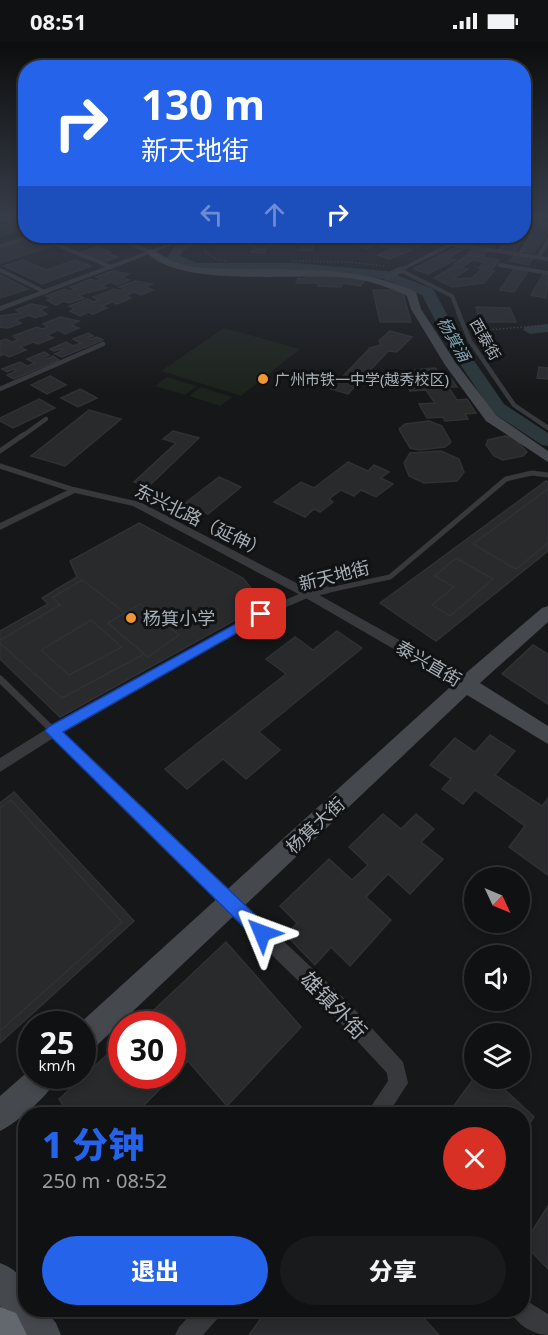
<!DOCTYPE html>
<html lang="zh">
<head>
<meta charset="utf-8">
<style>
  :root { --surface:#101112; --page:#191a1b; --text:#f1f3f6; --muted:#9c9d9f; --line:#303132; --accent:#2563eb }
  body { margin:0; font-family:"Noto Sans","Noto Sans SC",sans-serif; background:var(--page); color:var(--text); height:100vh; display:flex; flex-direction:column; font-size:22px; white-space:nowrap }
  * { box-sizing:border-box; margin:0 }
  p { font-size:20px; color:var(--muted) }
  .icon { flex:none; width:33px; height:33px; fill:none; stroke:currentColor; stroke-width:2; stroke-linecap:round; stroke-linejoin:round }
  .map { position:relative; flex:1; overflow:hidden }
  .details { position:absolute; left:18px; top:1065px; width:512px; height:210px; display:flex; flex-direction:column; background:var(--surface); border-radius:24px; box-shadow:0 3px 9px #0003,0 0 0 2px var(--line) }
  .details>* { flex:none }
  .banner { position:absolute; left:18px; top:18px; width:513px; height:183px; border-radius:24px; box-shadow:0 3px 9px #0003,0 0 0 2px var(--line); background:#2563eb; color:#fff; overflow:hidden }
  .needle { width:39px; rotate:134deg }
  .controls { position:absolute; left:464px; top:825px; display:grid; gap:12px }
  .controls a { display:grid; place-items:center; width:66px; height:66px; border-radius:50%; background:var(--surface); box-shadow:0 3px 9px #0003,0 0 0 2px var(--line); font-size:30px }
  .speed { position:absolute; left:18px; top:969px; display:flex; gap:12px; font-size:30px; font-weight:700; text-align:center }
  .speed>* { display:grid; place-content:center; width:78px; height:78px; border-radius:50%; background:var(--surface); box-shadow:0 3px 9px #0003,0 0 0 2px var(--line); line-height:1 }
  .speed small { font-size:15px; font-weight:400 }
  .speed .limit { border:9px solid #d22; background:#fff; color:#111 }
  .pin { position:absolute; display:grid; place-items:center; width:51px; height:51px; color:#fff; margin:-26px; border-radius:12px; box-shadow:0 3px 9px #0006 }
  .me { position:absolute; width:66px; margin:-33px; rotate:314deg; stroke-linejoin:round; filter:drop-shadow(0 0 4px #0008) }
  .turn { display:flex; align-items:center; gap:21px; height:126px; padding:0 24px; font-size:27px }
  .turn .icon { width:78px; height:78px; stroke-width:2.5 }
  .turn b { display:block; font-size:42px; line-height:51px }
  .lanes { display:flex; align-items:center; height:57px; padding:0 24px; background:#0003; justify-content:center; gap:30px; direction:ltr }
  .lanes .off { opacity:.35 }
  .round { display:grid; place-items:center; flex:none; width:63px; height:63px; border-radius:32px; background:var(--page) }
  .summary { display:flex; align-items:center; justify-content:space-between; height:102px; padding:0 24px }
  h1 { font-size:36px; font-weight:800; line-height:45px; color:var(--accent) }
  .cta { display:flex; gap:12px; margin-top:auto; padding:12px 24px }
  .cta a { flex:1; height:69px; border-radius:36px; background:var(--accent); color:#fff; font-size:24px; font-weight:800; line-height:69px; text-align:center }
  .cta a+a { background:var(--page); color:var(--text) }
  .status { display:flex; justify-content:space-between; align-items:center; height:42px; padding:0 30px; background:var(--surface); direction:ltr }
  .status svg { height:16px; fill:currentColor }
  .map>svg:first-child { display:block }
  .green { fill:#1c231c }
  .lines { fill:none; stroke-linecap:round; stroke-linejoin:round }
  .river { fill:#2c383c; fill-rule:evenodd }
  .building { fill:#292a2c; stroke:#303134; stroke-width:1.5; fill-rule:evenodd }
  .path { stroke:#3d4044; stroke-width:1.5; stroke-dasharray:1.5 2; stroke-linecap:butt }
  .lane-far4 { stroke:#37393d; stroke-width:4 }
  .lane-far3 { stroke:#37393d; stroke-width:4.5 }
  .lane-far2 { stroke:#37393d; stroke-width:5 }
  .lane-far1 { stroke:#37393d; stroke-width:7 }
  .lane { stroke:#37393d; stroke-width:8 }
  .street { fill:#37393d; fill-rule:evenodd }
  .secondary { fill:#45484d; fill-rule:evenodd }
  .highway { fill:#63686e; fill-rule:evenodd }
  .street-bridge { stroke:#37393d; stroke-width:7 }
  .route { fill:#2563eb; stroke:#184099; stroke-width:1.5 }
  .poi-dot { fill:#f29535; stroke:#111213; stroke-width:2 }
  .labels { text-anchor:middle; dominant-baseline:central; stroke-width:6; stroke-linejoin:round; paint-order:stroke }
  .far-street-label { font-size:15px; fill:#a8b0b8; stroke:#111213 }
  .far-poi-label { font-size:15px; fill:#a8b0b8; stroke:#111213; text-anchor:start }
  .far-water-label { font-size:16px; font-style:italic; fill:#7fa3b3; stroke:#111213 }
  .street-label { font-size:18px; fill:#a8b0b8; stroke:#111213 }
  .poi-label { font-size:18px; fill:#a8b0b8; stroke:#111213; text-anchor:start }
  .near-street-label { font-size:21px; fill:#a8b0b8; stroke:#111213 }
</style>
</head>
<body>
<div class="status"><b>08:51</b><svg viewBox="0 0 49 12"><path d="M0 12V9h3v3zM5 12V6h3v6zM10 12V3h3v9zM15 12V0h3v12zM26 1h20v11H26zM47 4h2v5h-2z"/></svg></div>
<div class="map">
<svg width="548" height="1293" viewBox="0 0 548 1293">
  <rect width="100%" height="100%" fill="#161718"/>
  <g class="green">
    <polygon points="224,286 300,307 241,354 161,329"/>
    <polygon points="167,335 197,344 185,353 155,344"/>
    <polygon points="201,345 232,355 220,364 189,354"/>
  </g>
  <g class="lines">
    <g class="river">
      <polygon points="200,194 215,194 184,208 180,214 197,221 296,221 387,229 433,247 466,307 504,362 548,391 548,404 542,403 492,370 450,307 422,253 385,237 296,229 195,229 168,219 167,216 175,203"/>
      <polygon points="548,282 548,290 530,292 523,288 525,285"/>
    </g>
  </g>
  <g class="building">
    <polygon points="0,172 26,172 26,173 11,177"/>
    <polygon points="0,172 26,172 26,175 10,179 0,175"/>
    <polygon points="524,180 534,181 515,209 504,207 513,194 524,194"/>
    <polygon points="6,182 16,186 12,188 15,189 0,194 0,183"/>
    <polygon points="542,182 548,183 548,189 534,211 524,209"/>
    <polygon points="138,194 141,195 168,194 152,198 155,199 148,201 133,197"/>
    <polygon points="323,194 329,198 313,203 312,209 300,208 303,203 294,201 306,195 312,197"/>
    <polygon points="359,194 375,194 356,201 347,198"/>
    <polygon points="409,194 429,194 439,197 415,206 405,203 420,197 394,206 398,207 404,205 412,208 389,217 378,213 391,207 377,202 366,207 359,204 379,196 388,199 382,202 385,203"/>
    <polygon points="473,194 484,194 476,203 466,202"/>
    <polygon points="492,194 503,194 494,206 484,204"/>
    <polygon points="32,195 53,204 0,221 0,205"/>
    <polygon points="259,196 265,198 276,196 283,200 267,205 264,211 251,210 254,205 246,203"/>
    <polygon points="98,204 110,210 102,212 110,212 117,215 103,221 81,210"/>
    <polygon points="459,204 466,206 447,216 455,218 428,232 413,227"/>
    <polygon points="472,206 488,208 484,214 468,212"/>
    <polygon points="468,213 499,218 492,227 479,226 484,220 473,218 462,225 454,222"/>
    <polygon points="515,213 533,216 528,223 509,219"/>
    <polygon points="23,218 46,228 75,218 91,224 42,242 4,224"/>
    <polygon points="454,224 468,227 453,237 472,236 481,228 494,229 484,241 452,245 434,236"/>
    <polygon points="514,227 528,229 514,250 500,248"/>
    <polygon points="112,229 129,232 122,235 129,238 117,243 111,240 101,244 107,246 78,253 84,256 69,261 64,259 56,263 47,258 52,256 46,254 65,247 70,249 76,247 70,245 91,237 97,239 102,237 96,235"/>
    <polygon points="544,231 548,232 546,256 531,253"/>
    <polygon points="0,233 28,247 0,256"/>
    <polygon points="306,234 343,235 365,239 360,244 343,241 341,245 318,244 317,241 296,241 298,236 305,237"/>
    <polygon points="135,239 152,242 146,245 153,248 141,253 134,250 125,254 131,256 117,262 112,260 102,264 107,266 93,272 88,270 80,274 70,269 75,267 69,264 88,257 94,260 99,258 93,255 114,247 120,249 125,247 119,245"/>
    <polygon points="373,248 402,248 411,280 380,280"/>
    <polygon points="31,262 47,265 40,268 47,272 35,276 29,273 16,278 21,281 8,286 0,285 0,274 21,271 16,268"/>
    <polygon points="476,265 510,266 516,280 480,280"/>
    <polygon points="60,275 79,279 71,283 79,286 65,292 58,288 47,293 53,296 38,302 33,300 20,305 26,308 9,315 4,312 0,314 0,299 6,297 12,300 18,298 13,294 37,285 42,287 48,285 43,282"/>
    <polygon points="390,289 412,295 397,310 388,309 348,352 331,347 370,306 381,303 379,299"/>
    <polygon points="88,291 93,294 88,295 91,297 97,295 103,298 62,315 55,312 64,308 61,307 54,309 50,307 66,300 73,304 81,301 73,297"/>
    <polygon points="44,310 49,313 44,315 47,317 53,314 59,318 14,337 7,333 16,329 14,327 7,330 2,327 20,320 27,324 35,321 27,317"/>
    <polygon points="539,325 548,326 548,337 537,336"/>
    <polygon points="435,326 440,332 448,332 457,345 448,345 457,358 467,357 476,371 465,372 468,377 445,379 443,375 427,376 419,362 435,361 426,348 410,349 402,336 419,335 415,328"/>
    <polygon points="50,334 66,343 47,352 31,343"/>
    <polygon points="80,347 97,356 78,365 61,356"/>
    <polygon points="39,357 55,366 13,386 0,379 0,376"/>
    <polygon points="89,368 121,377 65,424 31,414"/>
    <polygon points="429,379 442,384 451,400 445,405 419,408 410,406 399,387 405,382"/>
    <polygon points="173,389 199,396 148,445 134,440 176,401 163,397"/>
    <polygon points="505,394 514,396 527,410 523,414 503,418 494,414 486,403 488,398"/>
    <polygon points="441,409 459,417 464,430 457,439 424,441 409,434 404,421 410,411"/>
    <polygon points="348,420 368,429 374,423 389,430 381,436 393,442 376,455 361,448 354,454 341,448 329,457 333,460 320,470 314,467 305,475 274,460 301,440 314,446"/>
    <polygon points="219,435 241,445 208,472 185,461"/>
    <polygon points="546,439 548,440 548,509 436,599 380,561"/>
    <polygon points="548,447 548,501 516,527 473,502"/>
    <polygon points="139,481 243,536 264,562 60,675 0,617 0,589 48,562 42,556 77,535 70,519"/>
    <polygon points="456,516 493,537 450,574 432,563 454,545 435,534"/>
    <path d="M 82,538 L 125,571 L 108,581 L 144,612 L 62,656 L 0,601 L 0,598 L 60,563 L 53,555 ZM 91,578 L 122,605 L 69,633 L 41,608 Z"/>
    <polygon points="140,562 179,593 148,615 108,581"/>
    <polygon points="337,589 362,606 259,690 280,708 246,737 223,717 187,747 165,727 286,632 266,617 295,595 313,608"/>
    <polygon points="533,603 548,612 548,662 502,632"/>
    <polygon points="490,693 515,709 495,733 542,764 548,756 548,833 509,805 525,784 475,748 463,762 442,747 451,737 430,723 455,696 475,710"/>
    <polygon points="14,750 134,879 0,1001 0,761"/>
    <polygon points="11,758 122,880 0,989 0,766"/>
    <polygon points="383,772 401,787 416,772 434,787 421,800 443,817 410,852 388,832 366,855 391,878 350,924 331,905 315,923 286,893 297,881 280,864 329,817 352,838 368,823 349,805"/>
    <polygon points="226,900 301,985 227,1064 188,1019 135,1072 69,1072 59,1057 122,999 122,1034 172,1034 172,982 139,982"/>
    <polygon points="474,1036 492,1036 534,1075 522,1094 522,1072 448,1072"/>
    <polygon points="548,1164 548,1227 524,1202"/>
    <polygon points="267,1268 416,1268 439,1293 249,1293"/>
  </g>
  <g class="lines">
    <g class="path">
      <polyline points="212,201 205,205 205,210 216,217 226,219"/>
      <polyline points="292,219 347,220 385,224"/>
      <polyline points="475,289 548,283"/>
    </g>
    <g class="lane-far4">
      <polyline points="36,194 111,225"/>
      <polyline points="462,197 465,194"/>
      <polyline points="482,202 489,194"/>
      <polyline points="0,204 33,194"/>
      <polyline points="501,207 508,194"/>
      <polyline points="521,210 544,172"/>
      <polyline points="540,213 548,198"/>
      <polyline points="500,223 548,231"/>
      <polyline points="0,228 45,250"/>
      <polyline points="400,228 452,254 459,271"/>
    </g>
    <g class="lane-far3">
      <polyline points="458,270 470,299 514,363 548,386"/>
      <polyline points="0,347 103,302"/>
      <polyline points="21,395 46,377"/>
    </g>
    <g class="lane-far2">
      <polyline points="0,409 23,393"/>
      <polyline points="0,424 74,448"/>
      <polyline points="320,550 390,535 506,437 532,431 548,433"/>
    </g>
    <g class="lane-far1">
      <polyline points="0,637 110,744"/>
      <polyline points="53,689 261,572 308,552 327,548"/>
    </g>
    <polyline class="lane" points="108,742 128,762"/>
    <g class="street">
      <polygon points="0,175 15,181 16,182 13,184 0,179"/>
      <polygon points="524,177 548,180 548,184 524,181"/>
      <polygon points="106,194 114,194 151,208 189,194 197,194 0,269 0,264 145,210"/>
      <polygon points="451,200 548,215 548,219 452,204 402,229 397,228"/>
      <polygon points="74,445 140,460 312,549 471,638 473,642 471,646 461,646 304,555 133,464 75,451 0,488 0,481"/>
      <polygon points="53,683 58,685 60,689 58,693 0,730 0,716"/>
      <polygon points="128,755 133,757 347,959 403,1020 408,1041 388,1072 366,1072 388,1039 387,1031 333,973 123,767 120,762 123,757"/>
      <path d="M 522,1256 L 548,1272 L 548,1293 C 533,1293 516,1282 510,1268 L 522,1268 Z"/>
      <polygon points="195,1268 222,1268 218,1276 203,1293 175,1293 179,1285"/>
    </g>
    <g class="secondary">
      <path d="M 151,207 L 174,220 L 192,225 C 267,232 345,217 416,250 L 421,267 L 456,321 L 496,373 L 548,409 L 548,420 L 486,379 L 445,323 L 411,267 L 407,254 C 389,245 370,239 350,236 C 299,230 180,247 146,210 Z"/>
      <polygon points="548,564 548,580 480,641 548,684 548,702 467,653 92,1008 82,1012 82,982 79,982 459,637 542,566"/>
      <path d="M 32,1026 L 32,1034 L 58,1034 C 52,1051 17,1081 0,1089 L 0,1054 Z"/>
      <path d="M 0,1221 C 25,1231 26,1243 26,1268 L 45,1268 L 56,1281 L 61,1293 L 23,1293 L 0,1264 Z"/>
    </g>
    <polygon class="highway" points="0,1265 16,1271 27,1293 0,1293"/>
    <polyline class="street-bridge" points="387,235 400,228"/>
  </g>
  <linearGradient id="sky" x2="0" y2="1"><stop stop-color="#0c0d0d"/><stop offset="0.49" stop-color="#363c48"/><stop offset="1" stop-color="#363c48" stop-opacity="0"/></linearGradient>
  <rect width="548" height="353" fill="url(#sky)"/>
  <polygon class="route" points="261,568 265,569 267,572 265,575 63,690 268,885 271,891 268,897 262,899 256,897 45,689 48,685"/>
  <g class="poi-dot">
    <circle cx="263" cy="337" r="6"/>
    <circle cx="131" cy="576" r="6"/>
  </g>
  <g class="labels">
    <g class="far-street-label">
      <text transform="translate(486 297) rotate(60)">西泰街</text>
    </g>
    <g class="far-poi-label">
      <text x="275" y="337">广州市铁一中学(越秀校区)</text>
    </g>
    <g class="far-water-label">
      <text transform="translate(454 297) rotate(60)">杨箕涌</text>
    </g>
    <g class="street-label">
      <text transform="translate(201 478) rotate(26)">东兴北路（延伸）</text>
      <text transform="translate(334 533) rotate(-14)">新天地街</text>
      <text transform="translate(429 621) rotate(30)">泰兴直街</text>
      <text transform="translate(315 783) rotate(-43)">杨箕大街</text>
    </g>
    <g class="poi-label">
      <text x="143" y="576">杨箕小学</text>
    </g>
    <g class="near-street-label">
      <text transform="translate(334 963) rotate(46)">雄镇外街</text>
    </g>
  </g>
</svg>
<div class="controls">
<a><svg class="needle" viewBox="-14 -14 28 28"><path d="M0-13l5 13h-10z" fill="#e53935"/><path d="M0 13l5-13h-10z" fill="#9c9d9f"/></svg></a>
<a><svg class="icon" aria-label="sound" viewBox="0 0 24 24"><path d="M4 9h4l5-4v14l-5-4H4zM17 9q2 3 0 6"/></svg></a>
<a><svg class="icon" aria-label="layers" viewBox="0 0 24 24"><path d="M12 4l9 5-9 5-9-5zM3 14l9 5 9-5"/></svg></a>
</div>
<div class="speed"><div>25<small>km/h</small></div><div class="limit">30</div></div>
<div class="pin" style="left:261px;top:572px;background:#d93025"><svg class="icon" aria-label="arrive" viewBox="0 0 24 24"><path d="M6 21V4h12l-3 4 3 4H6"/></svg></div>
<svg class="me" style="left:262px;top:891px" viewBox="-20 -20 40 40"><path d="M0-17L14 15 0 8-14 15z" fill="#2563eb" stroke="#fff" stroke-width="4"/></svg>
<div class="banner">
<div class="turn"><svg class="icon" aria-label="right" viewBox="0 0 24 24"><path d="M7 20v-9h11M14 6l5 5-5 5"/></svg><div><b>130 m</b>新天地街</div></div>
<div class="lanes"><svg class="icon off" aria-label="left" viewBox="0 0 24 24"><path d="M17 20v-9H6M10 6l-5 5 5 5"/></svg><svg class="icon off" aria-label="ahead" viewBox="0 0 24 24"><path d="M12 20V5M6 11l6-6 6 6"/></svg><svg class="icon" aria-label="right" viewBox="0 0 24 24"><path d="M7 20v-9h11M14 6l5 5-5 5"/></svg></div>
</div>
<section class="details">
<div class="summary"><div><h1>1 分钟</h1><p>250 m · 08:52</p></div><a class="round" style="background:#d93025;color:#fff"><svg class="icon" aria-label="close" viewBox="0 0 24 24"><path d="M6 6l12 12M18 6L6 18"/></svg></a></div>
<div class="cta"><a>退出</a><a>分享</a></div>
</section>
</div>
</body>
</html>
